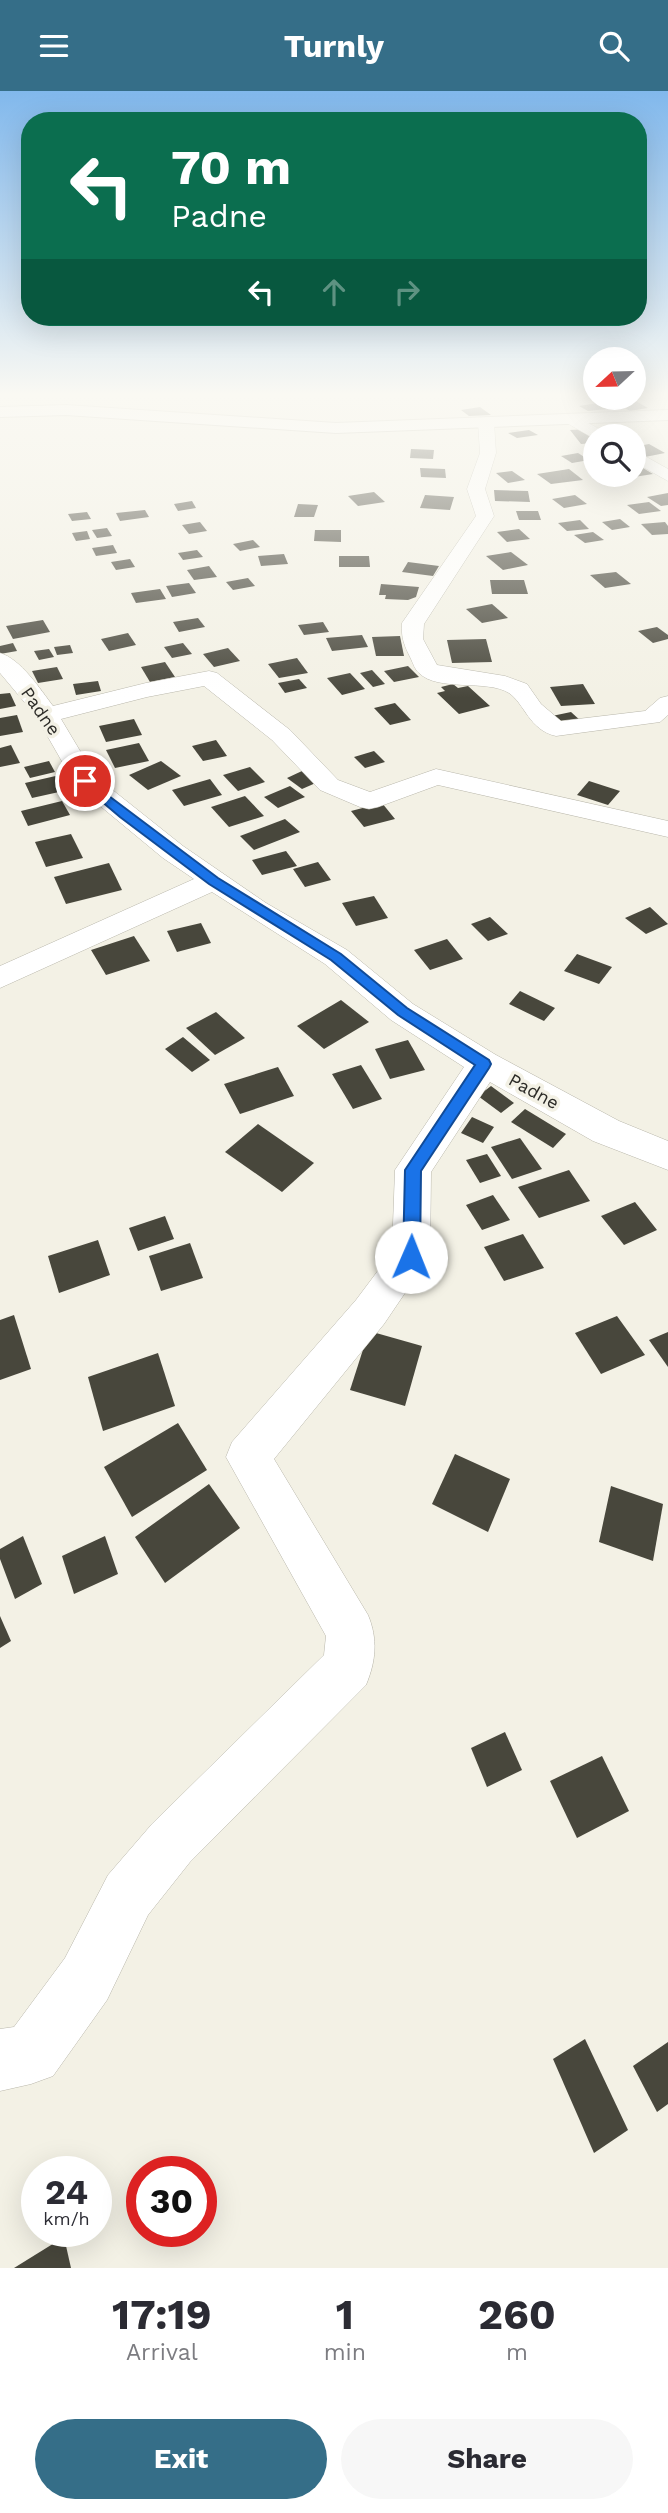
<!DOCTYPE html>
<html lang="en">
<head>
<meta charset="utf-8">
<style>
  :root { --surface:#fff; --page:#f7f7f7; --text:#2b2b33; --muted:#7c7c81; --accent:#356e88 }
  body { margin:0; font-family:"Work Sans",sans-serif; background:var(--page); color:var(--text); height:100vh; display:flex; flex-direction:column; font-size:26px; white-space:nowrap }
  * { box-sizing:border-box; margin:0 }
  p { font-size:23px; color:var(--muted) }
  .icon { flex:none; width:38px; height:38px; fill:none; stroke:currentColor; stroke-width:2; stroke-linecap:round; stroke-linejoin:round }
  .map { position:relative; height:2177px; overflow:hidden }
  .panel { display:flex; flex-direction:column; background:var(--surface); flex:1 }
  .panel>* { flex:none }
  .hud { position:absolute; left:21px; top:21px; width:626px; height:214px; border-radius:28px; box-shadow:0 7px 28px #0002; background:#0b6e4f; color:#fff; overflow:hidden }
  .needle { width:46px; rotate:248deg }
  .fabs { position:absolute; left:583px; top:256px; display:grid; gap:14px }
  .fabs a { display:grid; place-items:center; width:63px; height:63px; border-radius:50%; background:var(--surface); box-shadow:0 7px 28px #0002; font-size:35px }
  .speed { position:absolute; left:21px; top:2065px; display:flex; gap:14px; font-size:35px; font-weight:700; text-align:center }
  .speed>* { display:grid; place-content:center; width:91px; height:91px; border-radius:50%; background:var(--surface); box-shadow:0 7px 28px #0002; line-height:1 }
  .speed small { font-size:18px; font-weight:400 }
  .speed .limit { border:10px solid #d22; background:#fff; color:#111 }
  .pin { position:absolute; display:grid; place-items:center; width:60px; height:60px; color:#fff; margin:-30px; border:4px solid #fff; border-radius:50%; box-shadow:0 2px 7px #0007 }
  .me { position:absolute; width:77px; margin:-38px; rotate:1deg; stroke-linejoin:round; filter:drop-shadow(0 0 5px #0008) }
  .turn { display:flex; align-items:center; gap:24px; height:147px; padding:0 35px; font-size:32px }
  .turn .icon { width:91px; height:91px; stroke-width:2.5 }
  .turn b { display:block; font-size:49px; line-height:60px }
  .lanes { display:flex; align-items:center; height:66px; padding:0 35px; background:#0003; justify-content:center; gap:35px; direction:ltr }
  .lanes .off { opacity:.35 }
  .eta { display:flex; justify-content:space-evenly; align-items:center; height:119px; text-align:center }
  .eta b { font-size:42px; font-weight:700; line-height:49px }
  .action { display:flex; gap:14px; margin-top:auto; padding:14px 35px }
  .action a { flex:1; height:80px; border-radius:42px; background:var(--accent); color:#fff; font-size:28px; font-weight:700; line-height:80px; text-align:center }
  .action a+a { background:var(--page); color:var(--text) }
  header { display:flex; justify-content:space-between; align-items:center; height:91px; padding:0 35px; background:var(--accent); color:#fff; font-size:32px; font-weight:700 }
  .map>svg:first-child { display:block }
  .building { fill:#48473c }
  .lines { fill:none; stroke-linecap:round; stroke-linejoin:round }
  .minor-casing { stroke:#b9b7ab; stroke-width:1 }
  .major-casing { stroke:#b9b7ab; stroke-width:2 }
  .minor { fill:#fff; fill-rule:evenodd }
  .major { fill:#fff; fill-rule:evenodd }
  .route { fill:#1a73e8; stroke:#114b97; stroke-width:2 }
  .labels { text-anchor:middle; dominant-baseline:central; stroke-width:7; stroke-linejoin:round; paint-order:stroke }
  .street-label { font-size:18px; fill:#2c2b27; stroke:#f3f1e5 }
</style>
</head>
<body>
<header><svg class="icon" aria-label="menu" viewBox="0 0 24 24"><path d="M4 6h16M4 12h16M4 18h16"/></svg>Turnly<svg class="icon" aria-label="search" viewBox="0 0 24 24"><circle cx="10" cy="10" r="6"/><path d="M15 15l6 6"/></svg></header>
<div class="map">
<svg width="668" height="2177" viewBox="0 0 668 2177">
  <rect width="100%" height="100%" fill="#f3f1e5"/>
  <g class="building">
    <polygon points="634,309 648,317 630,320 616,312"/>
    <polygon points="598,312 607,318 588,320 579,315"/>
    <polygon points="480,316 491,324 469,325 461,319"/>
    <polygon points="587,338 595,352 581,353 570,339"/>
    <polygon points="529,339 538,344 517,347 508,342"/>
    <polygon points="649,353 665,362 645,366 634,359 634,356"/>
    <polygon points="411,358 434,359 433,368 410,367"/>
    <polygon points="578,362 589,369 572,372 561,365"/>
    <polygon points="420,377 445,378 446,387 421,386"/>
    <polygon points="643,377 653,383 634,386 629,383 634,383 634,378"/>
    <polygon points="569,378 583,389 551,393 537,383"/>
    <polygon points="595,378 595,383 618,383 626,388 607,391 587,379"/>
    <polygon points="512,380 525,389 508,392 496,382"/>
    <polygon points="494,399 528,400 530,411 495,410"/>
    <polygon points="374,401 385,411 358,415 348,405"/>
    <polygon points="668,402 668,414 661,415 647,406"/>
    <polygon points="425,404 454,406 450,419 420,417"/>
    <polygon points="575,404 587,413 564,417 552,408"/>
    <polygon points="192,410 196,417 178,420 174,413"/>
    <polygon points="649,411 661,420 639,423 627,414"/>
    <polygon points="298,413 318,414 314,426 294,426"/>
    <polygon points="145,419 149,426 120,430 116,422"/>
    <polygon points="516,420 538,420 541,429 519,429"/>
    <polygon points="87,421 91,428 72,430 68,423"/>
    <polygon points="620,428 630,436 612,439 602,431"/>
    <polygon points="580,429 589,438 567,440 558,432"/>
    <polygon points="200,431 207,440 189,443 182,434"/>
    <polygon points="665,431 668,435 668,443 652,444 641,433"/>
    <polygon points="107,437 112,445 97,447 92,439"/>
    <polygon points="519,438 530,448 507,451 497,441"/>
    <polygon points="315,439 341,439 341,451 314,450"/>
    <polygon points="87,440 90,448 76,450 72,442"/>
    <polygon points="593,441 604,449 585,452 574,444"/>
    <polygon points="253,449 260,456 240,460 233,453"/>
    <polygon points="113,454 117,462 96,465 92,457"/>
    <polygon points="197,459 203,466 183,469 178,462"/>
    <polygon points="511,461 528,474 503,479 486,465"/>
    <polygon points="284,463 288,473 261,475 258,465"/>
    <polygon points="339,465 369,465 370,476 339,476"/>
    <polygon points="130,468 135,476 116,479 111,471"/>
    <polygon points="408,471 439,475 433,485 402,481"/>
    <polygon points="209,475 217,486 194,489 187,479"/>
    <polygon points="616,481 631,493 605,497 590,484"/>
    <polygon points="248,487 255,495 233,499 226,491"/>
    <polygon points="490,489 524,489 528,503 492,503"/>
    <polygon points="189,492 196,502 172,506 166,495"/>
    <polygon points="381,493 419,496 416,506 408,509 385,508 386,504 379,504"/>
    <polygon points="160,498 166,508 136,512 131,502"/>
    <polygon points="492,513 508,527 482,532 466,518"/>
    <polygon points="198,527 205,536 179,541 173,531"/>
    <polygon points="43,529 50,541 13,548 6,535"/>
    <polygon points="323,531 329,541 304,544 298,534"/>
    <polygon points="657,536 668,544 668,548 653,552 638,540"/>
    <polygon points="128,542 136,554 109,560 101,548"/>
    <polygon points="362,544 368,556 332,560 326,547"/>
    <polygon points="400,545 404,565 376,565 372,546"/>
    <polygon points="486,548 492,571 452,572 447,549"/>
    <polygon points="13,552 17,560 0,563 0,555"/>
    <polygon points="183,552 192,563 172,567 164,556"/>
    <polygon points="70,554 73,562 57,564 54,556"/>
    <polygon points="228,557 240,570 214,576 203,563"/>
    <polygon points="49,558 54,566 39,569 34,560"/>
    <polygon points="297,567 308,582 279,587 268,573"/>
    <polygon points="165,571 175,586 150,591 141,576"/>
    <polygon points="408,575 419,586 394,591 384,580"/>
    <polygon points="57,576 63,588 38,592 32,580"/>
    <polygon points="372,579 385,593 373,596 360,582"/>
    <polygon points="350,582 365,598 342,604 327,587"/>
    <polygon points="299,588 307,597 285,602 278,592"/>
    <polygon points="98,590 101,600 76,604 73,593"/>
    <polygon points="453,593 458,597 468,595 490,615 459,623 437,602 445,600 441,596"/>
    <polygon points="583,593 595,613 561,615 550,596"/>
    <polygon points="10,602 16,615 0,618 0,603"/>
    <polygon points="395,612 411,629 390,634 374,617"/>
    <polygon points="571,621 582,631 563,635 552,625"/>
    <polygon points="17,624 23,641 0,645 0,627"/>
    <polygon points="134,628 142,644 106,651 99,635"/>
    <polygon points="216,649 227,665 203,670 192,655"/>
    <polygon points="139,652 149,670 115,677 106,659"/>
    <polygon points="11,654 20,672 0,676 0,657"/>
    <polygon points="374,660 385,671 365,677 354,666"/>
    <polygon points="49,670 55,681 30,687 24,676"/>
    <polygon points="161,670 181,685 148,699 129,684"/>
    <polygon points="250,676 265,691 238,700 223,684"/>
    <polygon points="302,680 318,691 302,698 287,687"/>
    <polygon points="60,684 68,699 32,707 25,692"/>
    <polygon points="210,688 222,704 184,715 172,699"/>
    <polygon points="589,690 620,700 608,714 577,704"/>
    <polygon points="290,695 305,706 278,717 264,706"/>
    <polygon points="245,705 264,725 229,736 211,716"/>
    <polygon points="62,710 70,724 28,735 21,720"/>
    <polygon points="382,712 395,728 364,736 351,720"/>
    <polygon points="285,728 300,741 254,759 240,745"/>
    <polygon points="71,743 83,767 46,776 35,751"/>
    <polygon points="286,760 297,775 262,784 252,769"/>
    <polygon points="318,771 331,789 305,796 293,778"/>
    <polygon points="109,772 122,799 66,813 54,786"/>
    <polygon points="374,805 388,827 356,835 342,812"/>
    <polygon points="650,816 668,833 646,843 625,827"/>
    <polygon points="490,826 508,843 488,850 471,833"/>
    <polygon points="201,832 211,852 177,861 167,840"/>
    <polygon points="134,845 150,870 106,884 91,859"/>
    <polygon points="447,848 463,868 430,879 414,859"/>
    <polygon points="577,863 612,876 599,893 564,880"/>
    <polygon points="520,900 555,917 544,930 509,913"/>
    <polygon points="341,909 369,931 324,958 297,935"/>
    <polygon points="216,921 245,947 215,964 186,937"/>
    <polygon points="183,946 210,969 192,981 165,958"/>
    <polygon points="408,949 425,979 390,988 375,958"/>
    <polygon points="361,974 382,1008 353,1018 332,983"/>
    <polygon points="278,976 294,1005 240,1023 224,993"/>
    <polygon points="491,995 514,1012 501,1022 478,1005"/>
    <polygon points="525,1018 566,1043 553,1057 511,1031"/>
    <polygon points="472,1026 494,1036 483,1052 461,1042"/>
    <polygon points="258,1033 314,1072 282,1101 225,1061"/>
    <polygon points="520,1047 542,1078 512,1088 491,1056"/>
    <polygon points="487,1063 501,1085 480,1092 466,1069"/>
    <polygon points="569,1079 590,1110 539,1127 518,1096"/>
    <polygon points="493,1104 510,1129 482,1139 466,1114"/>
    <polygon points="635,1111 657,1139 624,1154 601,1125"/>
    <polygon points="165,1125 174,1148 138,1160 129,1137"/>
    <polygon points="523,1143 544,1177 504,1190 484,1156"/>
    <polygon points="98,1149 110,1184 59,1202 48,1165"/>
    <polygon points="190,1152 203,1187 161,1200 149,1165"/>
    <polygon points="14,1224 31,1278 0,1289 0,1229"/>
    <polygon points="617,1225 645,1264 601,1283 575,1242"/>
    <polygon points="369,1240 422,1255 405,1315 350,1299"/>
    <polygon points="668,1241 668,1276 649,1249"/>
    <polygon points="158,1262 175,1315 103,1340 88,1286"/>
    <polygon points="178,1332 207,1379 132,1426 104,1376"/>
    <polygon points="455,1363 510,1388 488,1441 432,1413"/>
    <polygon points="209,1393 240,1437 165,1492 135,1446"/>
    <polygon points="611,1395 663,1413 653,1470 599,1451"/>
    <polygon points="23,1445 42,1493 15,1508 0,1468 0,1458"/>
    <polygon points="105,1445 118,1483 74,1503 62,1465"/>
    <polygon points="0,1525 11,1550 0,1557"/>
    <polygon points="505,1641 522,1679 487,1696 471,1657"/>
    <polygon points="602,1665 629,1720 577,1747 550,1690"/>
    <polygon points="585,1948 628,2039 594,2062 553,1968"/>
    <polygon points="668,1951 668,2013 657,2021 633,1975"/>
    <polygon points="64,2146 71,2177 14,2177"/>
  </g>
  <g class="lines">
    <defs>
      <g id="minor">
        <polygon points="571,323 607,342 609,345 595,345 595,348 565,331 563,328"/>
        <path d="M 486,326 L 494,331 L 496,362 L 485,398 L 494,425 L 424,533 L 423,548 L 437,574 L 505,585 L 527,593 L 541,613 L 561,630 L 645,620 L 660,607 L 668,605 L 668,624 L 660,631 L 556,645 C 529,639 525,613 509,602 C 487,588 438,601 419,582 C 415,579 413,572 411,568 C 404,554 401,547 402,532 L 476,425 L 467,398 L 480,362 L 478,331 Z"/>
        <polygon points="634,359 668,378 668,390 634,371"/>
        <path d="M 0,562 C 21,568 40,598 53,615 L 146,592 L 209,580 L 217,582 L 290,639 L 338,689 L 370,701 L 436,678 L 668,730 L 668,746 L 438,694 L 378,716 L 369,718 L 360,716 L 320,699 L 272,649 L 204,595 L 147,606 L 61,628 L 95,685 L 183,755 L 266,812 L 347,859 L 413,913 L 496,964 L 619,1030 L 668,1050 L 668,1079 L 593,1050 L 490,991 L 431,1081 L 430,1165 L 384,1233 L 274,1368 L 368,1524 C 378,1548 376,1570 366,1594 L 190,1771 L 148,1824 L 107,1909 L 53,1985 L 31,1993 L 0,2000 L 0,1938 L 14,1936 L 65,1867 L 108,1784 L 152,1733 L 324,1564 L 326,1545 L 226,1366 L 232,1351 L 356,1209 L 392,1161 L 395,1079 L 464,976 L 391,929 L 325,873 L 212,801 L 0,897 L 0,875 L 194,788 L 163,767 L 76,695 L 36,625 L 0,582 Z"/>
      </g>
      <polygon id="major" points="66,314 336,332 668,319 668,329 336,342 66,324 0,326 0,316"/>
    </defs>
    <use href="#minor" class="minor-casing"/>
    <use href="#major" class="major-casing"/>
    <use href="#minor" class="minor"/>
    <use href="#major" class="major"/>
  </g>
  <linearGradient id="sky" x2="0" y2="1"><stop stop-color="#81b8ec"/><stop offset="0.5" stop-color="#faf9f3"/><stop offset="1" stop-color="#faf9f3" stop-opacity="0"/></linearGradient>
  <rect width="668" height="607" fill="url(#sky)"/>
  <polygon class="route" points="85,687 218,787 341,863 407,917 489,969 491,973 489,977 421,1080 420,1166 417,1170 405,1170 403,1166 405,1079 475,974 398,924 331,869 209,793 120,726 81,693 80,690"/>
  <g class="labels">
    <g class="street-label">
      <text transform="translate(41 620) rotate(55)">Padne</text>
      <text transform="translate(534 1000) rotate(29)">Padne</text>
    </g>
  </g>
</svg>
<div class="fabs">
<a><svg class="needle" viewBox="-14 -14 28 28"><path d="M0-13l5 13h-10z" fill="#e53935"/><path d="M0 13l5-13h-10z" fill="#7c7c81"/></svg></a>
<a><svg class="icon" aria-label="search" viewBox="0 0 24 24"><circle cx="10" cy="10" r="6"/><path d="M15 15l6 6"/></svg></a>
</div>
<div class="speed"><div>24<small>km/h</small></div><div class="limit">30</div></div>
<div class="pin" style="left:85px;top:690px;background:#d93025"><svg class="icon" aria-label="arrive" viewBox="0 0 24 24"><path d="M6 21V4h12l-3 4 3 4H6"/></svg></div>
<svg class="me" style="left:411px;top:1166px" viewBox="-20 -20 40 40"><circle r="19" fill="#fff"/><path d="M0-13L10 11 0 6-10 11z" fill="#1a73e8"/></svg>
<div class="hud">
<div class="turn"><svg class="icon" aria-label="left" viewBox="0 0 24 24"><path d="M17 20v-9H6M10 6l-5 5 5 5"/></svg><div><b>70 m</b>Padne</div></div>
<div class="lanes"><svg class="icon" aria-label="left" viewBox="0 0 24 24"><path d="M17 20v-9H6M10 6l-5 5 5 5"/></svg><svg class="icon off" aria-label="ahead" viewBox="0 0 24 24"><path d="M12 20V5M6 11l6-6 6 6"/></svg><svg class="icon off" aria-label="right" viewBox="0 0 24 24"><path d="M7 20v-9h11M14 6l5 5-5 5"/></svg></div>
</div>
</div>
<section class="panel">
<div class="eta">
<div><b>17:19</b><p>Arrival</p></div>
<div><b>1</b><p>min</p></div>
<div><b>260</b><p>m</p></div>
</div>
<div class="action"><a>Exit</a><a>Share</a></div>
</section>
</body>
</html>
